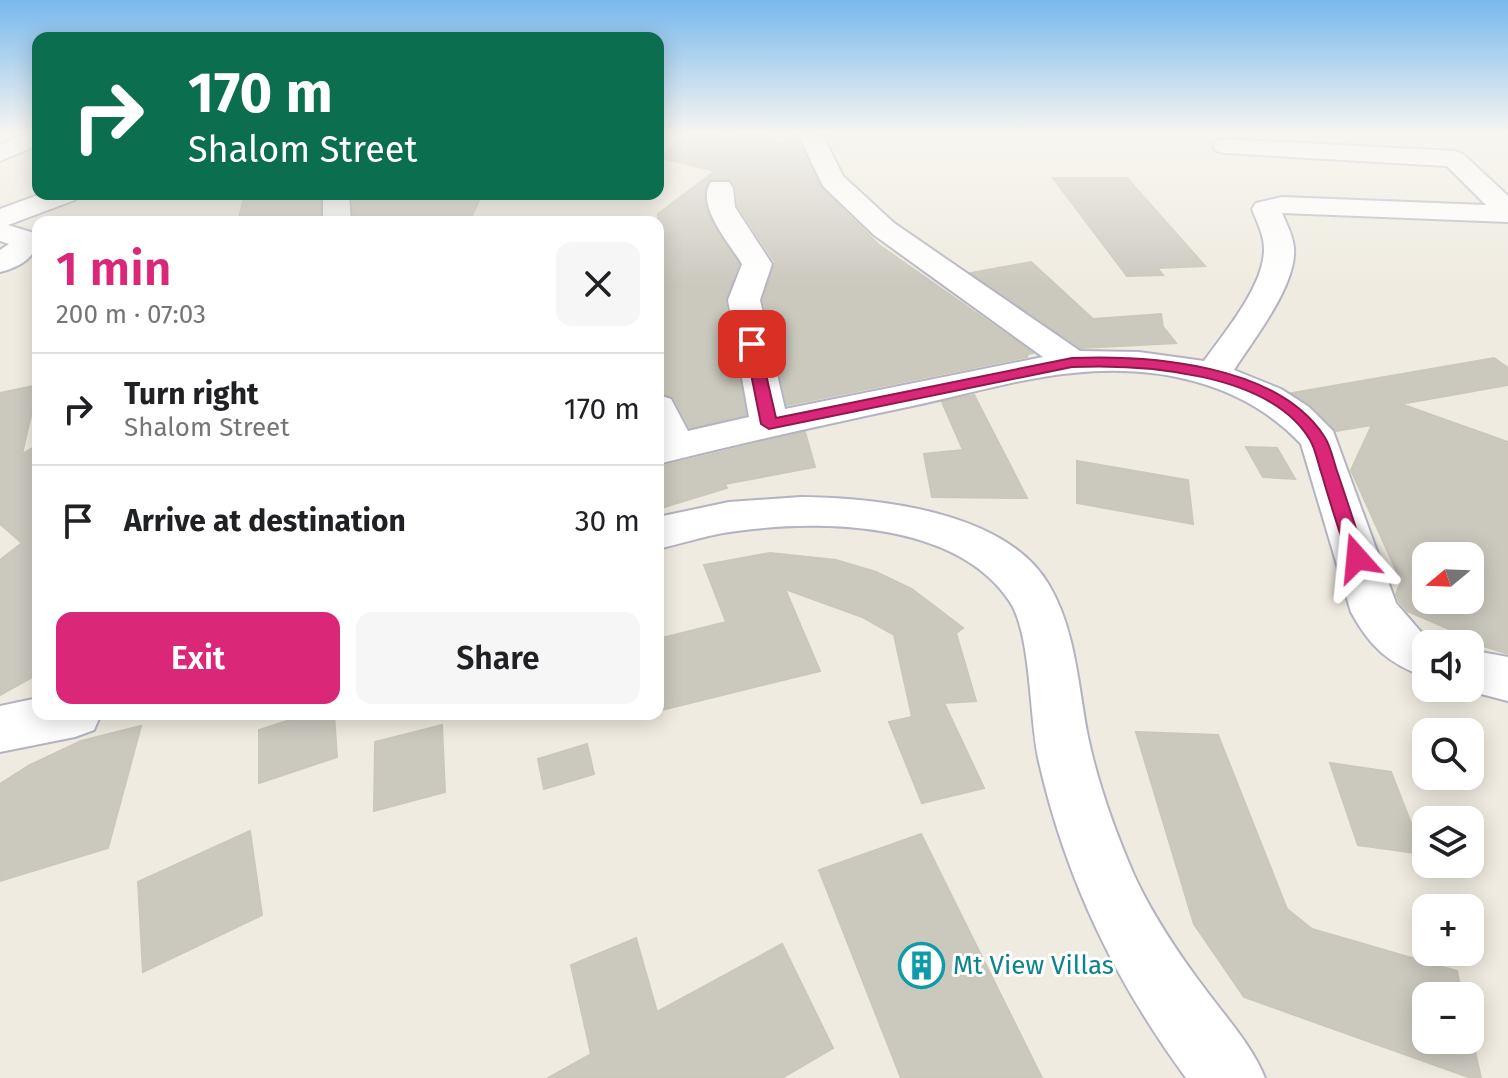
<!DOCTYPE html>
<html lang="en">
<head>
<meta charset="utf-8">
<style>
  :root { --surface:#fff; --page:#f6f6f6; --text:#202124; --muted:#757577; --line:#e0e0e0; --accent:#db2777 }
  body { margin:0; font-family:"Fira Sans",sans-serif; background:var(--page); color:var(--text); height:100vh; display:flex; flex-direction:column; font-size:30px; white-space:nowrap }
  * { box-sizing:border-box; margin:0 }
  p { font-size:26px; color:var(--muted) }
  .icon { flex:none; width:44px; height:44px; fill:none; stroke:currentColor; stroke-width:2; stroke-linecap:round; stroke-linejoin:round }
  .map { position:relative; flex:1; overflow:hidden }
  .sheet { position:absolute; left:32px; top:216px; width:632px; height:504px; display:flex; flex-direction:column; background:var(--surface); border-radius:16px; box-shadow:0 4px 20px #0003 }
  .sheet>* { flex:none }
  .hud { position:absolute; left:32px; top:32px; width:632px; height:168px; border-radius:16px; box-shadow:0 4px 20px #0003; background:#0b6e4f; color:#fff; overflow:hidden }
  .needle { width:52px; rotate:251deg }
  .tools { position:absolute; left:1412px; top:542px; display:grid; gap:16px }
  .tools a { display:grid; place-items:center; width:72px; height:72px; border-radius:16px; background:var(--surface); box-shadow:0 4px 20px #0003; font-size:40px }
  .pin { position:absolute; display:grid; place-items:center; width:68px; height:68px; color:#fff; margin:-34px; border-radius:16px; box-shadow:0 4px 12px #0006 }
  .me { position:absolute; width:88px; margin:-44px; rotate:342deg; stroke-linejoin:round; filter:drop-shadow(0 0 6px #0008) }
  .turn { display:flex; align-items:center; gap:28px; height:168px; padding:0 24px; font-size:36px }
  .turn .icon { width:104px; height:104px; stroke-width:2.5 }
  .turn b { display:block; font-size:56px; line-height:68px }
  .round { display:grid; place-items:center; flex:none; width:84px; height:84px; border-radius:16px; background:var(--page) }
  .headline { display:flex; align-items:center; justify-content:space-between; height:136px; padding:0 24px }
  h1 { font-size:48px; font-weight:600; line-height:60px; color:var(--accent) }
  .cta { display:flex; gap:16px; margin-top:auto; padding:16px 24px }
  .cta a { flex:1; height:92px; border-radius:16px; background:var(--accent); color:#fff; font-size:32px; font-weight:600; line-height:92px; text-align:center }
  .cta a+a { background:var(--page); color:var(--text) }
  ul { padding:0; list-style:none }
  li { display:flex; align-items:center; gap:24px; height:112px; padding:0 24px; border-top:2px solid var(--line) }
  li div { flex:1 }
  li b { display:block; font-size:30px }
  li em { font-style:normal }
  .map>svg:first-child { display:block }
  .building { fill:#cbc9be; stroke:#cbc7b9; stroke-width:2; fill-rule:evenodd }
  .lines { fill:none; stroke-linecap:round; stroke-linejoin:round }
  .minor-casing { stroke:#b3b3c1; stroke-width:4 }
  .minor { fill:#fff; fill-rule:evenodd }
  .route { fill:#db2777; stroke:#8e194d; stroke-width:2 }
  .labels { text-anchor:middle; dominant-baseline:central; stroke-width:6; stroke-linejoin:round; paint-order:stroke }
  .near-culture-label { font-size:26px; fill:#0d838f; stroke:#fff; text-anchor:start }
</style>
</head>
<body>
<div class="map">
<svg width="1508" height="1078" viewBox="0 0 1508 1078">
  <rect width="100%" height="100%" fill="#efebe0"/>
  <g class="building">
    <polygon points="692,134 729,137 766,134 771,143 798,140 821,188 879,245 1033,353 1028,354 1027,357 787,405 763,300 775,262 738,206 736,188 732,180 711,179 704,191 708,214 739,264 725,301 746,415 690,428 674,398 658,392 658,214 715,171 658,157"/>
    <polygon points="1053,178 1127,178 1205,266 1157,268 1163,275 1127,276"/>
    <polygon points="245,194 320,194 320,217 281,222 238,222"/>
    <polygon points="352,194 482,194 469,222 354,222"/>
    <polygon points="1031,262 1093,319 1161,314 1163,327 1176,343 1081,348 971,273"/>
    <path d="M 1494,358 L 1508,368 L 1508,385 L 1401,404 L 1508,442 L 1508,654 L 1471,642 L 1472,639 L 1407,611 L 1399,601 L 1396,594 L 1401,581 L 1351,470 L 1372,425 L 1336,431 L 1311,405 L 1292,393 ZM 1426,556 L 1470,556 L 1470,600 L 1426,600 Z"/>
    <polygon points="38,385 22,454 38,445 38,674 0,695 0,560 22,543 0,524 0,393"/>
    <polygon points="974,395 1027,498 932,497 924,454 963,450 942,402"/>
    <polygon points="805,432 815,467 725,484 727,488 658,509 658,467"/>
    <polygon points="1246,447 1277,448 1295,479 1263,477"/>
    <polygon points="1077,461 1188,480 1193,524 1077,503"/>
    <polygon points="770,553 836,560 876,572 912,589 963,628 956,633 976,701 944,703 984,788 922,803 889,722 912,717 894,635 862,617 785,589 820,671 658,711 658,639 726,622 704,565"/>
    <polygon points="309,714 334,714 337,757 259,783 259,730"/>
    <polygon points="442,725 445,792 374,811 375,742"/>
    <polygon points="141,726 108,848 0,881 0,784 30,765 81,741"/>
    <polygon points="1136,732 1218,735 1287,909 1312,929 1457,971 1462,996 1426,996 1426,1040 1470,1040 1470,1029 1481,1078 1471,1078 1244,997 1194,924"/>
    <polygon points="587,744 594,774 544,789 538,759"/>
    <polygon points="1330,763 1391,772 1423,854 1358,845"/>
    <polygon points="250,831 262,915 143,972 138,882"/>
    <polygon points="921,834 1042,1078 901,1078 819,870"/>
    <polygon points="636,938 657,1012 782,944 833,1048 782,1078 548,1078 591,1054 571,965"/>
  </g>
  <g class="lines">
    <defs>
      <g id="minor">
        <polygon points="24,134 38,134 38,145 0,161 0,145"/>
        <path d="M 798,134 L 822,134 L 843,176 L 894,223 L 1080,351 L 1139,352 L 1204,361 C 1224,333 1263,287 1264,251 C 1265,237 1257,222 1252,209 L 1256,203 L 1282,197 L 1486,205 L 1447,166 L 1225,153 L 1216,151 L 1213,146 L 1216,141 L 1225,139 L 1454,151 L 1463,154 L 1508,196 L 1508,222 L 1282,213 C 1287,225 1293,236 1294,248 C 1297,285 1253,340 1234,370 L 1281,389 L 1309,407 L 1333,431 L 1396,603 L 1421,632 L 1445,644 L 1426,644 L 1426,677 C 1389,664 1370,647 1351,612 L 1301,444 C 1243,382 1156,364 1073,373 C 1019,378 965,395 912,406 C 827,424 742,443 658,464 L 658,395 L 671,399 L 688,431 L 749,417 L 728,300 L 742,264 C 730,244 695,205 711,182 L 729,182 L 733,188 L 735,207 L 772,264 L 760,300 L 785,409 L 1043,357 L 874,235 L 823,186 Z"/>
        <path d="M 41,194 L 79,194 L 75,200 L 8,225 L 37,234 C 40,256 20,267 0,272 L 0,250 L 9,244 L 0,241 L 0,209 Z"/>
        <polygon points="323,194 349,194 351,222 323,222"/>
        <path d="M 801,497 C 878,498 1006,511 1049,585 C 1076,631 1078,686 1088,737 C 1098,784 1115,831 1134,875 C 1154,918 1180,956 1208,993 C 1229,1021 1252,1046 1265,1078 L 1186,1078 C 1115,981 1066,880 1039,762 C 1029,720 1032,636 1010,602 C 955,518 810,519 723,533 C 701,537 680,544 658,549 L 658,517 L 729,502 Z"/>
        <polygon points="1470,650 1508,657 1508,701 1458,688 1470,688"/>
        <polygon points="38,698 38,714 101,714 94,730 75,737 0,752 0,706"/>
      </g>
    </defs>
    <use href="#minor" class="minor-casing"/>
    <use href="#minor" class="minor"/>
  </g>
  <linearGradient id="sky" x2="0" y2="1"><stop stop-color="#78b8ed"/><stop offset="0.47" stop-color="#f8f6f1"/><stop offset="1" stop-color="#f8f6f1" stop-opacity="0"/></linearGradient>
  <rect width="1508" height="285" fill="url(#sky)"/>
  <path class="route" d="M 752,339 L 759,344 L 776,418 L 1072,358 C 1150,355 1277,364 1324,436 C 1331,446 1333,460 1337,471 C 1347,500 1356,529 1366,558 L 1357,565 L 1348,558 C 1339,530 1330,503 1322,475 C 1318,464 1316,450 1310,440 C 1270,372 1141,364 1072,367 L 769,429 L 761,424 L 745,344 Z"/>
  <defs>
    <symbol id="building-ring" viewBox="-11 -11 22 22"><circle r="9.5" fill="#fff" stroke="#0f9aa8" stroke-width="1.5"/><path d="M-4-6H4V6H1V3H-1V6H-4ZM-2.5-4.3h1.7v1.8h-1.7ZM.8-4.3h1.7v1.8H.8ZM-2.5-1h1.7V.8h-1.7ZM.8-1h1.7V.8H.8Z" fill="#0f9aa8"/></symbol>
  </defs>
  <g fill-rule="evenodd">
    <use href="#building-ring" x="896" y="940" width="51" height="51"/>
  </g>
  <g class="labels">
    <g class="near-culture-label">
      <text x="953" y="965">Mt View Villas</text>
    </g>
  </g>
</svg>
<div class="tools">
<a><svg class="needle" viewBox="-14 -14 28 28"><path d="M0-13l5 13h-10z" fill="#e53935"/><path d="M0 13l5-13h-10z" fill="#757577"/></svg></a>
<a><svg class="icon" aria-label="sound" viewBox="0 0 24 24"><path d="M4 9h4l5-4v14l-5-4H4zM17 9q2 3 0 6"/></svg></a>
<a><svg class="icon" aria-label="search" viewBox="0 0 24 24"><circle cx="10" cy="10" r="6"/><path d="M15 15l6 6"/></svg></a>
<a><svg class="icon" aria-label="layers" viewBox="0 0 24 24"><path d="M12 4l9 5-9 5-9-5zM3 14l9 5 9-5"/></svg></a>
<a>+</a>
<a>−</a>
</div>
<div class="pin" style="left:752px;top:344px;background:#d93025"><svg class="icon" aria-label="arrive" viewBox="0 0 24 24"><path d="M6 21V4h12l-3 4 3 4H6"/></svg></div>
<svg class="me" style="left:1357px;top:558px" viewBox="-20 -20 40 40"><path d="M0-17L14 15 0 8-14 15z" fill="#db2777" stroke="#fff" stroke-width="4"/></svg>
<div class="hud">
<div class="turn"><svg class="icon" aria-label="right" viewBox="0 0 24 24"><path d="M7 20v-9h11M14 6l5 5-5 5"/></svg><div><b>170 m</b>Shalom Street</div></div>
</div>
<section class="sheet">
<div class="headline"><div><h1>1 min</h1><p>200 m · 07:03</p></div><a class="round"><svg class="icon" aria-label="close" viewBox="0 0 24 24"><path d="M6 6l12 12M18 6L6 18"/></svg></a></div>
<ul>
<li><svg class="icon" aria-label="right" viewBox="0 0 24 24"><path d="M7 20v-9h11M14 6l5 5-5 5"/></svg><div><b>Turn right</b><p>Shalom Street</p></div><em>170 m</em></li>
<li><svg class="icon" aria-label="arrive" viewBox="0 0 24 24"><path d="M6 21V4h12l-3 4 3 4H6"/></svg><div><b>Arrive at destination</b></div><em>30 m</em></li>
</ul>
<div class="cta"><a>Exit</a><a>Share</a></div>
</section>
</div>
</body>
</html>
